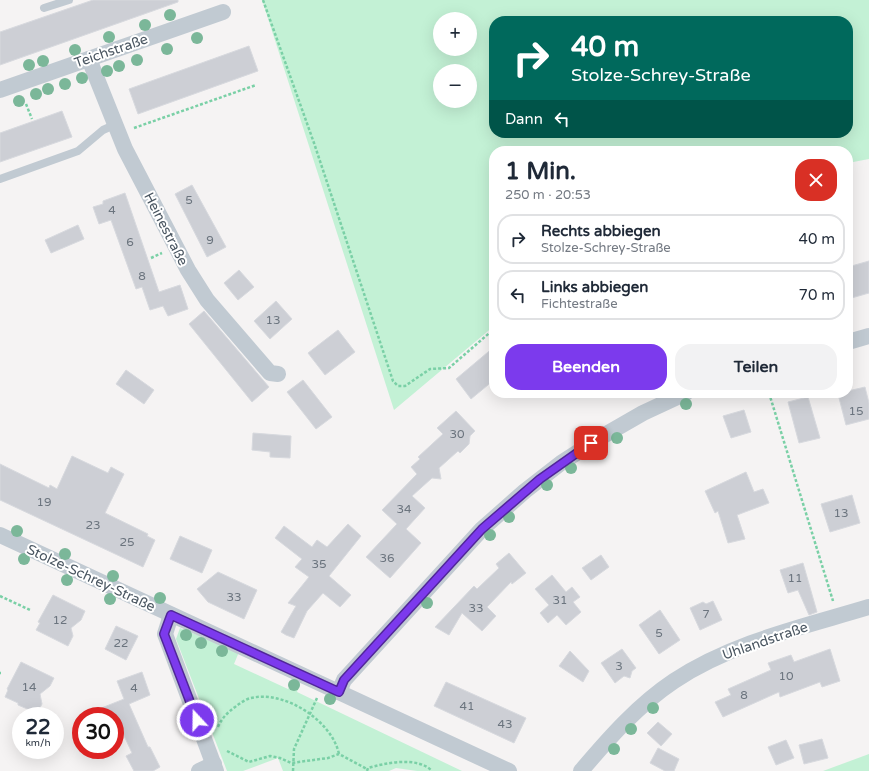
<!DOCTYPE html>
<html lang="de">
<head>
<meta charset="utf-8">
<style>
  :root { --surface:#fff; --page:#f2f2f3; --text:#1f2937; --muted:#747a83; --line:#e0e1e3; --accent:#7c3aed }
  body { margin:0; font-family:"Varela Round",sans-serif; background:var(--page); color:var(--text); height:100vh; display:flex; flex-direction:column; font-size:15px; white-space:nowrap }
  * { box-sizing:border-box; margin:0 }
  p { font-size:13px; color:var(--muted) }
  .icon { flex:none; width:22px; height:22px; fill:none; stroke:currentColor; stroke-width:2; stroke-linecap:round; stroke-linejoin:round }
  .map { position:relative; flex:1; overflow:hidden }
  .details { position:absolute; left:489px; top:146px; width:364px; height:252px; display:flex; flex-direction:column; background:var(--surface); border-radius:16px; box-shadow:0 4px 16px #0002 }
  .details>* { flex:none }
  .guide { position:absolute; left:489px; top:16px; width:364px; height:122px; border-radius:16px; box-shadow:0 4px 16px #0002; background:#00695c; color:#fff; overflow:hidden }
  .controls { position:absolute; left:433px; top:12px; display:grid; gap:8px }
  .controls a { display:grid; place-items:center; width:44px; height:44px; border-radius:50%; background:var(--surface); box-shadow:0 4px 16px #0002; font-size:20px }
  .speed { position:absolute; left:12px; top:707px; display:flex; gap:8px; font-size:20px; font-weight:700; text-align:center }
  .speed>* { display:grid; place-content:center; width:52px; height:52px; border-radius:50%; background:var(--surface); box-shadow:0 4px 16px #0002; line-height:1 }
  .speed small { font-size:10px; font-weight:400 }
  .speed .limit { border:6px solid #d22; background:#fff; color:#111 }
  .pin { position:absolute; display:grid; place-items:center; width:34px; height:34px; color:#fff; margin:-17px; border-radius:8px; box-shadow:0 2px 6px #0006 }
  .me { position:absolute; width:44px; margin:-22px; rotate:339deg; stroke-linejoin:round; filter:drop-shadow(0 0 3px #0008) }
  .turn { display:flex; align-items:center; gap:14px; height:84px; padding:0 16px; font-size:18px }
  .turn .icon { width:52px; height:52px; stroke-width:2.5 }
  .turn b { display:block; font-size:28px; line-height:34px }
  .then { display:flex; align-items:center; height:38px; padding:0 16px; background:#0003; gap:8px; font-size:15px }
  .round { display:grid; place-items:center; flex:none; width:42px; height:42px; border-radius:16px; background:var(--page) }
  .overview { display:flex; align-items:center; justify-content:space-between; height:68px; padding:0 16px }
  h1 { font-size:24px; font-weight:800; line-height:30px }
  .primary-button { display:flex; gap:8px; margin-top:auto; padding:8px 16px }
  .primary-button a { flex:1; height:46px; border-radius:16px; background:var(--accent); color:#fff; font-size:16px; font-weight:800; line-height:46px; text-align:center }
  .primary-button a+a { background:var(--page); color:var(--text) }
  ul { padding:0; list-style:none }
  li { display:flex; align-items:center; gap:12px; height:50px; margin:0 8px 6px; padding:0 8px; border:2px solid var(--line); border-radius:16px }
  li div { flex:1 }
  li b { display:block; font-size:15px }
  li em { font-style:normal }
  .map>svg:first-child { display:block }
  .green { fill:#c3f1d5; fill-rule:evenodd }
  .building { fill:#cdcfd5; stroke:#d7d9de }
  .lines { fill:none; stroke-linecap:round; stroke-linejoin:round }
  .path { stroke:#7ad0a6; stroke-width:2.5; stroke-dasharray:3 2; stroke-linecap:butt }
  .lane { stroke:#c1cad2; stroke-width:8 }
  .street { stroke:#c1cad2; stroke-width:16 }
  .tree { fill:#7bb799 }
  .route-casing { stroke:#51269a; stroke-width:10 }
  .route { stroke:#7c3aed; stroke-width:7 }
  .labels { text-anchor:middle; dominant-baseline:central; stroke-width:4; stroke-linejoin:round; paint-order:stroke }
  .number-label { font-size:12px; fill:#6b747e }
  .street-label { font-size:14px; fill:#4a5661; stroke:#fff }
</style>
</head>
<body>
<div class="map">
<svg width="869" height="771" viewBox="0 0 869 771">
  <rect width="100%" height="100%" fill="#f5f3f3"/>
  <g class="green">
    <path d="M 262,0 L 869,0 L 869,159 L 848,163 L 848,151 L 494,151 L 494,326 L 394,410 ZM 440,19 L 470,19 L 470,49 L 440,49 ZM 494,21 L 848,21 L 848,133 L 494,133 ZM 440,71 L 470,71 L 470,101 L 440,101 Z"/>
    <polygon points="180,628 239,652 234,664 288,689 294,678 301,681 297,692 462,771 417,771 396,768 389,771 283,771 278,758 243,771 227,771 176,639"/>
    <polygon points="869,754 869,771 823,771"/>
  </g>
  <g class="building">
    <polygon points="93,0 178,0 178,2 0,65 0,32"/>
    <polygon points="249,46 258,71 138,114 129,89"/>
    <polygon points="62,111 72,137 0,162 0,133"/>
    <polygon points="192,185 226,247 207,257 175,194"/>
    <polygon points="125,193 159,292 180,285 188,309 168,316 163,306 150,310 142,287 136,289 111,220 99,224 93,207 103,204 103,201"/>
    <polygon points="78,225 84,239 51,253 45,240"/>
    <polygon points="869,261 869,293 848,299 848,267"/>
    <polygon points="239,270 254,287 238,300 224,283"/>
    <polygon points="276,301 292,319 270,339 254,321"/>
    <polygon points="204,311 269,387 252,402 189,324"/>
    <polygon points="338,330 355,352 325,375 308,353"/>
    <polygon points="494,347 494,380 471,399 456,379"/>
    <polygon points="126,370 154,390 144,404 116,384"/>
    <polygon points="303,380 332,417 316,429 287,392"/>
    <polygon points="865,387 869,403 869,419 846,425 838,394 848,393 848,391"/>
    <polygon points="808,397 820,438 799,443 788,402"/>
    <polygon points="744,410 751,432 731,438 723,416"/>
    <polygon points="456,411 475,431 470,436 469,444 460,453 458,451 439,468 441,479 432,478 412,496 425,508 406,529 421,543 390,578 366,557 397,524 382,510 417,474 411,467 420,459 418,457 443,434 437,428"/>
    <polygon points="253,433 291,436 290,458 270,457 270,452 252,450"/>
    <polygon points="72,456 108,473 111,467 124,474 105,513 148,534 147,536 155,540 143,567 0,500 0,464 49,488 50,485 57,489"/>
    <polygon points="746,472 754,492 763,489 769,503 737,515 745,539 728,543 718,511 715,513 705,491"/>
    <polygon points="852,495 860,523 830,532 821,504"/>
    <polygon points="348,524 361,536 329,576 351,595 340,607 323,593 307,611 294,638 286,635 281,632 296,606 288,603 309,577 295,567 302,559 275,538 284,526 312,547 317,540 327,547"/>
    <polygon points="180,536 212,550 202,573 170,559"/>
    <polygon points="509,553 526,573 512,584 511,582 487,607 496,616 482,631 462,613 449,635 435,627 474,586 477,589 499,568 496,564"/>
    <polygon points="601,555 609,567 591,580 582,568"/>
    <polygon points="803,563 817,612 809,615 798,590 788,593 780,570"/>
    <polygon points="218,572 257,590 244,619 208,602 197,589"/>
    <polygon points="552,575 566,592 572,587 580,597 573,602 581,612 566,625 557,615 548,623 540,613 549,605 535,589"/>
    <polygon points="53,595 85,611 81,620 71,628 73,636 68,646 36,630 40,623 38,622"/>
    <polygon points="713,601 722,620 700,630 690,608 703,602 706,604"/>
    <polygon points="660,610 680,640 659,654 639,625"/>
    <polygon points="116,626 138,636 126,660 105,649"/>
    <polygon points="622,649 636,668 632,671 630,678 624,676 615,683 601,663"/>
    <polygon points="830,649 840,681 822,687 820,682 780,697 779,692 723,717 715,702 731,695 728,689 771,670 768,663 791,655 794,662"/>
    <polygon points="570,651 589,671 583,682 559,666"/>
    <polygon points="21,662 54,678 50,686 40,694 42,704 37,713 18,705 18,703 5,697 8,690 7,689"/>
    <polygon points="142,672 150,695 129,704 148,747 150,747 160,767 153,771 134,771 126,756 132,753 115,716 84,715 124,699 117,681"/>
    <polygon points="446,682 526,718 514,743 434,706"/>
    <polygon points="658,722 672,734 661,746 647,733"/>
    <polygon points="822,739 828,758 804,764 799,745"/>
    <polygon points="786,740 794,758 776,765 768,747"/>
    <polygon points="658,748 679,759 674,771 665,771 650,763"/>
  </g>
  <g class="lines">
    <g class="path">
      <polyline points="263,0 314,143 393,381 398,386 405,386 430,369 449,368 494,329"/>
      <polyline points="26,104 32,119"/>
      <polyline points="134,128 256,85"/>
      <polyline points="151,258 162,253"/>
      <polyline points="769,393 833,601"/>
      <polyline points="0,596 30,610"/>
      <polyline points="0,673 1,673"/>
      <path d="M 218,727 C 222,718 227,713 235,707 C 240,703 246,699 251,698 C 285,690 332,721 339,754"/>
      <polyline points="227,751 249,762 270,756 280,758 291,763 328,758 339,754 367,769"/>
      <polyline points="293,771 294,749 317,698"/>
      <path d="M 367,771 L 368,768 C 385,763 418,756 432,771"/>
    </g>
    <g class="lane">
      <polyline points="44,8 69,0"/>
      <polyline points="0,179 78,151 103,130 114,125"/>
    </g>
    <g class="street">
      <polyline points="89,59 125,149 188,270 207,300 270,373 278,374"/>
      <polyline points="0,90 223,12"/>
      <polyline points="848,342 869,336"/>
      <polyline points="0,535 509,771"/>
      <polyline points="171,615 165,634 216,771"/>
      <polyline points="339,692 344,680 482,529 525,491 561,463 603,436 643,413 686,393"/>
      <polyline points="199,771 214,764"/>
      <path d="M 581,771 C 609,738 638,705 674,681 C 733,642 803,627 869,607"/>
    </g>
  </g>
  <g class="tree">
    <circle cx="170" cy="15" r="6"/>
    <circle cx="145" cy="25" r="6"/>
    <circle cx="109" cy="37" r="6"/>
    <circle cx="197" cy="38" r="6"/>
    <circle cx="167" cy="49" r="6"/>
    <circle cx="75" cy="50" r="6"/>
    <circle cx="137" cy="60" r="6"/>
    <circle cx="43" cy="61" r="6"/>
    <circle cx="29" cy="65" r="6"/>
    <circle cx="119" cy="66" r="6"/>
    <circle cx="107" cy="71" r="6"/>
    <circle cx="82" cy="78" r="6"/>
    <circle cx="65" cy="84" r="6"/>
    <circle cx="48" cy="89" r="6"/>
    <circle cx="36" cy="94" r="6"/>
    <circle cx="19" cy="101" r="6"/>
    <circle cx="686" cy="404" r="6"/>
    <circle cx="617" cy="438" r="6"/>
    <circle cx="592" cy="454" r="6"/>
    <circle cx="571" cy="468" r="6"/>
    <circle cx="547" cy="485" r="6"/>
    <circle cx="509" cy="517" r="6"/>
    <circle cx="17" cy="531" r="6"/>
    <circle cx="490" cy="535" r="6"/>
    <circle cx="65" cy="554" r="6"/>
    <circle cx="24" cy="559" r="6"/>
    <circle cx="113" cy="576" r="6"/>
    <circle cx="67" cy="580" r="6"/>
    <circle cx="160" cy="598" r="6"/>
    <circle cx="110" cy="599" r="6"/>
    <circle cx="427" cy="603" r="6"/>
    <circle cx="186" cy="635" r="6"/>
    <circle cx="201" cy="643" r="6"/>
    <circle cx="222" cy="651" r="6"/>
    <circle cx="294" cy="685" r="6"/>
    <circle cx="330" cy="699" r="6"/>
    <circle cx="653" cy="708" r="6"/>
    <circle cx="203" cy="713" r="6"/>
    <circle cx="631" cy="729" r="6"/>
    <circle cx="614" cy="749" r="6"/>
  </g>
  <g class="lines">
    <defs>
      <polyline id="route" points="197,720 164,634 171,615 339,692 344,680 482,529 540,479 591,443"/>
    </defs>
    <use href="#route" class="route-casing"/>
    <use href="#route" class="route"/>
  </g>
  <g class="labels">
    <g class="number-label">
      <text x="189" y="200">5</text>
      <text x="112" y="210">4</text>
      <text x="210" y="240">9</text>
      <text x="130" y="242">6</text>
      <text x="142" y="276">8</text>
      <text x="273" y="320">13</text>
      <text x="856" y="411">15</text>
      <text x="457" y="434">30</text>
      <text x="44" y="502">19</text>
      <text x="404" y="509">34</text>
      <text x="841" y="513">13</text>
      <text x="93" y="525">23</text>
      <text x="127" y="542">25</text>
      <text x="387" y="558">36</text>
      <text x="319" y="564">35</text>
      <text x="795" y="578">11</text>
      <text x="234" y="597">33</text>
      <text x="560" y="600">31</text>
      <text x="476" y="608">33</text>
      <text x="706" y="614">7</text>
      <text x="60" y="620">12</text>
      <text x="659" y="633">5</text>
      <text x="121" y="643">22</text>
      <text x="619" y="666">3</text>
      <text x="786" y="676">10</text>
      <text x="29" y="687">14</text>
      <text x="134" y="688">4</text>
      <text x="744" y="695">8</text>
      <text x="467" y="706">41</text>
      <text x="505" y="724">43</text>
    </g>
    <g class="street-label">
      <text transform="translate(111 51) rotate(-19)">Teichstraße</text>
      <text transform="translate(166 229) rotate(63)">Heinestraße</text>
      <text transform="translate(91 578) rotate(25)">Stolze-Schrey-Straße</text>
      <text transform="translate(765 641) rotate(-19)">Uhlandstraße</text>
    </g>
  </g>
</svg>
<div class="controls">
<a>+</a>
<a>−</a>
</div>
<div class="speed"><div>22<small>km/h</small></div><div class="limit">30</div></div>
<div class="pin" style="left:591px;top:443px;background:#d93025"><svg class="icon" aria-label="arrive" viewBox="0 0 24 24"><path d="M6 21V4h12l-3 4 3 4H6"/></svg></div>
<svg class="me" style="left:197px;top:720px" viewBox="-20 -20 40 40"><circle r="17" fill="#7c3aed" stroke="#fff" stroke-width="3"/><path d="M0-11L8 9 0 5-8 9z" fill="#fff"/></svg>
<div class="guide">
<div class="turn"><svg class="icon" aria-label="right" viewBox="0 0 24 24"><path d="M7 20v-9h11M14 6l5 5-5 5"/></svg><div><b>40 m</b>Stolze-Schrey-Straße</div></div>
<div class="then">Dann<svg class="icon" aria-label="left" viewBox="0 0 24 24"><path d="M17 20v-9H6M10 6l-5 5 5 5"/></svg></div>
</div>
<section class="details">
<div class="overview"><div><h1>1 Min.</h1><p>250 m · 20:53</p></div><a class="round" style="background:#d93025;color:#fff"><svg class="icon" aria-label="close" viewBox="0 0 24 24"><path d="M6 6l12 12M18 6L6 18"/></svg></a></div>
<ul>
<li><svg class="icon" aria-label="right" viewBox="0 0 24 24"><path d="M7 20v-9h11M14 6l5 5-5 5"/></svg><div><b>Rechts abbiegen</b><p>Stolze-Schrey-Straße</p></div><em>40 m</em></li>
<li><svg class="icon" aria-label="left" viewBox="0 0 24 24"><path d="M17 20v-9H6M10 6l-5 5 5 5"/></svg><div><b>Links abbiegen</b><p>Fichtestraße</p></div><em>70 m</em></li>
</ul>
<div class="primary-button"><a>Beenden</a><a>Teilen</a></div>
</section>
</div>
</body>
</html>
